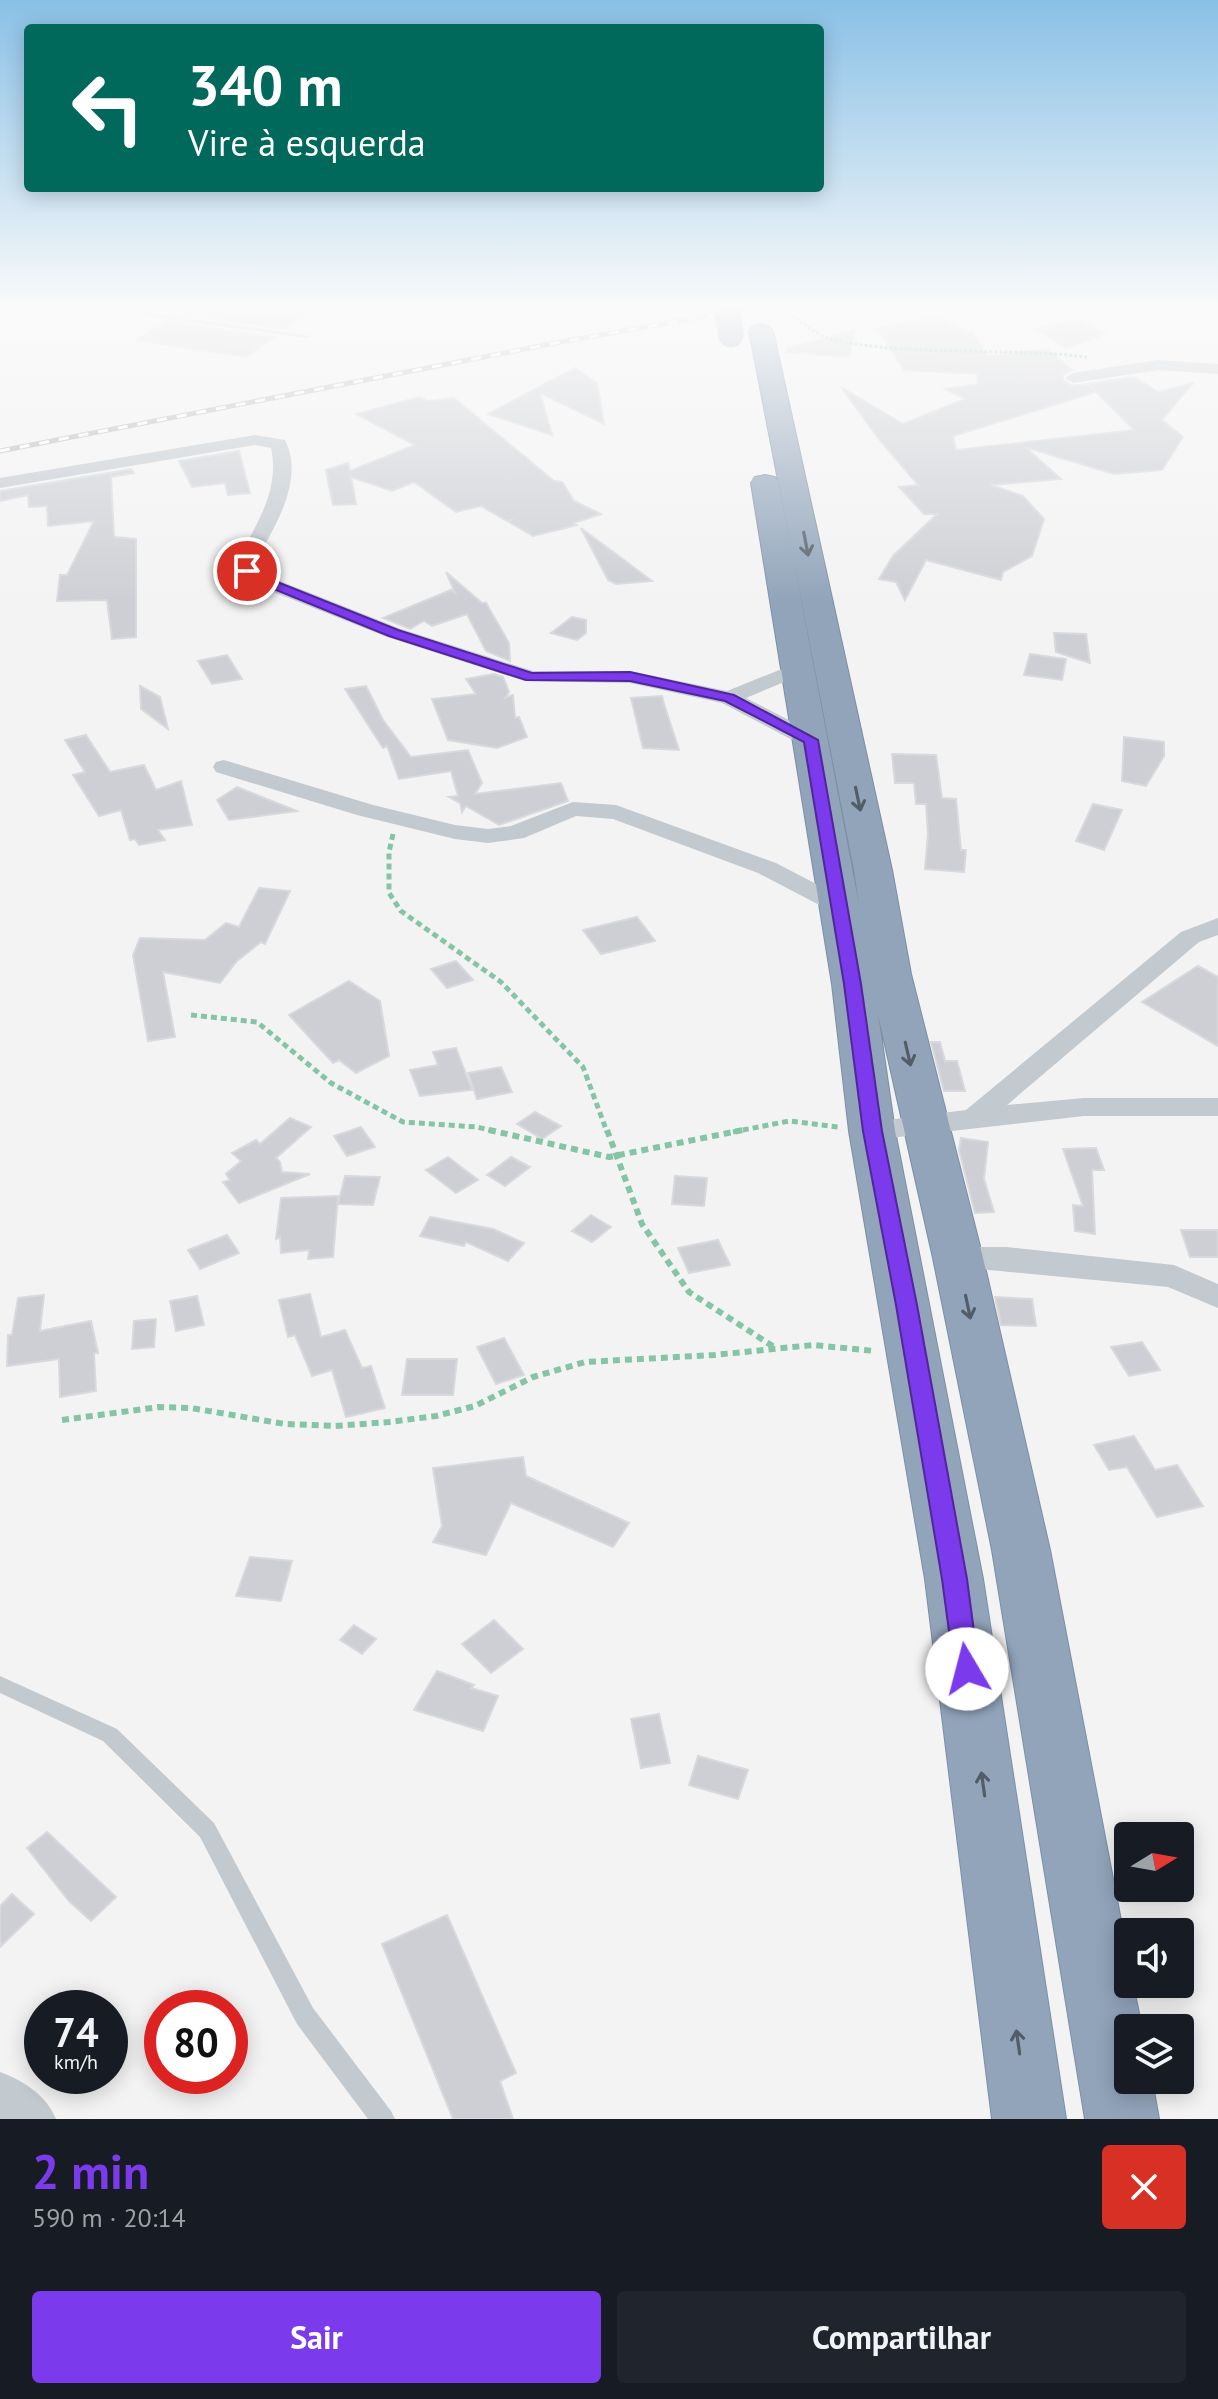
<!DOCTYPE html>
<html lang="pt">
<head>
<meta charset="utf-8">
<style>
  :root { --surface:#171b24; --page:#20242c; --text:#f1f3f6; --muted:#9ea1a6; --accent:#7c3aed }
  body { margin:0; font-family:"PT Sans",sans-serif; background:var(--page); color:var(--text); height:100vh; display:flex; flex-direction:column; font-size:30px; white-space:nowrap }
  * { box-sizing:border-box; margin:0 }
  p { font-size:26px; color:var(--muted) }
  .icon { flex:none; width:44px; height:44px; fill:none; stroke:currentColor; stroke-width:2; stroke-linecap:round; stroke-linejoin:round }
  .map { position:relative; height:2119px; overflow:hidden }
  .details { display:flex; flex-direction:column; background:var(--surface); flex:1 }
  .details>* { flex:none }
  .hud { position:absolute; left:24px; top:24px; width:800px; height:168px; border-radius:8px; box-shadow:0 4px 20px #0003; background:#00695c; color:#fff; overflow:hidden }
  .needle { width:52px; rotate:79deg }
  .tools { position:absolute; left:1114px; top:1822px; display:grid; gap:16px }
  .tools a { display:grid; place-items:center; width:80px; height:80px; border-radius:8px; background:var(--surface); box-shadow:0 4px 20px #0003; font-size:40px }
  .speed { position:absolute; left:24px; top:1990px; display:flex; gap:16px; font-size:40px; font-weight:700; text-align:center }
  .speed>* { display:grid; place-content:center; width:104px; height:104px; border-radius:50%; background:var(--surface); box-shadow:0 4px 20px #0003; line-height:1 }
  .speed small { font-size:20px; font-weight:400 }
  .speed .limit { border:12px solid #d22; background:#fff; color:#111 }
  .pin { position:absolute; display:grid; place-items:center; width:68px; height:68px; color:#fff; margin:-34px; border:4px solid #fff; border-radius:50%; box-shadow:0 2px 8px #0007 }
  .me { position:absolute; width:88px; margin:-44px; rotate:352deg; stroke-linejoin:round; filter:drop-shadow(0 0 6px #0008) }
  .turn { display:flex; align-items:center; gap:28px; height:168px; padding:0 32px; font-size:36px }
  .turn .icon { width:104px; height:104px; stroke-width:2.5 }
  .turn b { display:block; font-size:56px; line-height:68px }
  .round { display:grid; place-items:center; flex:none; width:84px; height:84px; border-radius:8px; background:var(--page) }
  .headline { display:flex; align-items:center; justify-content:space-between; height:136px; padding:0 32px }
  h1 { font-size:48px; font-weight:800; line-height:60px; color:var(--accent) }
  .primary-button { display:flex; gap:16px; margin-top:auto; padding:16px 32px }
  .primary-button a { flex:1; height:92px; border-radius:8px; background:var(--accent); color:#fff; font-size:32px; font-weight:800; line-height:92px; text-align:center }
  .primary-button a+a { background:var(--page); color:var(--text) }
  .map>svg:first-child { display:block }
  .building { fill:#cdcfd4; stroke:#d7d9dd; stroke-width:2 }
  .lines { fill:none; stroke-linecap:round; stroke-linejoin:round }
  .highway-casing { stroke:#7c8fa6; stroke-width:2 }
  .path-far2 { stroke:#84c5a6; stroke-width:3; stroke-dasharray:3 2; stroke-linecap:butt }
  .path-far1 { stroke:#84c5a6; stroke-width:5; stroke-dasharray:6 4; stroke-linecap:butt }
  .path { stroke:#84c5a6; stroke-width:6; stroke-dasharray:7 5; stroke-linecap:butt }
  .lane { fill:#c2c9cf; fill-rule:evenodd }
  .street { fill:#c2c9cf; fill-rule:evenodd }
  .highway { fill:#91a4ba; fill-rule:evenodd }
  .rail-casing { stroke:#b5b8bc; stroke-width:5 }
  .rail { stroke:#fff; stroke-width:3; stroke-dasharray:10; stroke-linecap:butt }
  .highway-bridge-casing { stroke:#7c8fa6; stroke-width:26; stroke-linecap:butt }
  .highway-bridge { stroke:#91a4ba; stroke-width:25 }
  .oneway { stroke:#535d67 }
  .route { fill:#7c3aed; stroke:#51269a; stroke-width:2 }
</style>
</head>
<body>
<div class="map">
<svg width="1218" height="2119" viewBox="0 0 1218 2119">
  <rect width="100%" height="100%" fill="#f4f3f3"/>
  <g class="building">
    <polygon points="197,305 239,305 306,314 285,329 181,314"/>
    <polygon points="936,317 966,332 971,331 988,356 1048,349 1072,370 1063,375 1063,381 1073,386 1087,384 1096,392 953,436 956,450 1134,430 1088,384 1134,377 1158,392 1193,383 1162,420 1183,437 1162,470 1114,474 1025,447 1061,479 991,485 1023,496 1044,519 1032,556 1003,572 1001,580 926,560 905,600 896,582 879,579 893,556 937,514 924,514 899,487 918,485 878,438 841,387 903,424 965,399 945,389 978,384 977,374 904,370 876,328"/>
    <polygon points="1080,319 1105,334 1066,348 1035,329"/>
    <polygon points="167,322 274,337 246,357 136,340"/>
    <polygon points="855,330 849,357 786,352 786,349"/>
    <polygon points="575,368 597,383 604,424 540,393 552,435 488,414"/>
    <polygon points="419,397 427,401 454,398 554,481 562,482 574,501 601,514 574,523 577,525 533,536 509,522 511,520 507,521 481,506 456,512 414,482 392,491 351,477 356,504 333,505 326,470 348,463 350,471 415,445 356,414"/>
    <polygon points="239,451 250,493 228,495 225,483 192,487 179,461"/>
    <polygon points="131,469 134,473 111,477 114,537 136,539 136,637 112,639 107,600 57,601 60,575 67,575 94,521 48,526 47,506 29,507 28,495 0,501 0,491"/>
    <polygon points="581,528 620,557 652,581 616,584 608,580"/>
    <polygon points="446,572 482,603 486,603 509,643 510,661 486,651 467,614 432,626 424,621 410,629 383,618 451,590 455,593"/>
    <polygon points="572,617 586,620 586,633 577,640 551,633"/>
    <polygon points="1054,633 1086,634 1090,663 1056,652"/>
    <polygon points="1030,654 1066,659 1062,680 1024,675"/>
    <polygon points="227,655 242,679 212,684 198,661"/>
    <polygon points="494,674 503,677 509,692 505,698 513,695 515,718 519,717 527,737 497,748 448,740 432,699 476,694 466,679"/>
    <polygon points="140,686 160,697 168,729 141,709"/>
    <polygon points="366,686 383,720 411,757 468,750 482,783 475,794 561,783 568,801 499,825 466,806 462,812 460,803 449,797 458,796 451,771 399,779 387,746 383,748 345,689"/>
    <polygon points="662,696 664,704 679,750 643,748 631,698"/>
    <polygon points="86,735 110,772 144,765 156,790 181,781 192,825 158,830 165,840 139,845 135,839 130,840 121,810 99,816 73,775 85,772 65,740"/>
    <polygon points="1124,737 1164,742 1164,756 1146,786 1122,781"/>
    <polygon points="892,754 936,755 942,798 956,799 961,850 966,850 964,872 925,869 928,834 926,804 916,804 914,783 895,783"/>
    <polygon points="237,787 297,811 229,820 217,800"/>
    <polygon points="1093,804 1122,810 1104,850 1076,841"/>
    <polygon points="259,888 290,891 265,944 261,942 237,961 220,983 163,972 175,1037 148,1041 133,955 140,938 205,940 226,923 239,927"/>
    <polygon points="637,917 655,941 601,954 583,930"/>
    <polygon points="456,961 473,980 447,988 431,969"/>
    <polygon points="1198,966 1218,977 1218,1046 1142,1002"/>
    <polygon points="349,981 380,1001 389,1056 356,1073 339,1060 333,1063 289,1015"/>
    <polygon points="931,1042 940,1042 945,1061 957,1061 965,1091 944,1091"/>
    <polygon points="456,1048 472,1090 420,1096 410,1070 438,1065 433,1052"/>
    <polygon points="501,1067 512,1092 477,1099 468,1073"/>
    <polygon points="535,1112 561,1126 542,1139 517,1124"/>
    <polygon points="290,1118 311,1127 276,1158 280,1162 282,1172 310,1174 239,1203 223,1182 230,1180 226,1174 241,1161 232,1153 256,1140 260,1144"/>
    <polygon points="361,1127 375,1147 347,1156 334,1136"/>
    <polygon points="961,1138 988,1142 984,1179 994,1212 975,1213 959,1150"/>
    <polygon points="1096,1148 1104,1170 1092,1170 1095,1234 1075,1231 1073,1205 1083,1206 1063,1149"/>
    <polygon points="448,1157 478,1180 456,1193 426,1170"/>
    <polygon points="511,1157 530,1167 505,1186 487,1175"/>
    <polygon points="345,1176 380,1177 373,1205 338,1204"/>
    <polygon points="675,1176 707,1178 704,1206 672,1204"/>
    <polygon points="338,1196 333,1257 308,1259 309,1250 281,1253 280,1237 276,1239 281,1198"/>
    <polygon points="591,1215 611,1227 592,1242 572,1231"/>
    <polygon points="430,1217 493,1229 524,1243 508,1261 466,1242 464,1246 420,1236"/>
    <polygon points="1181,1230 1218,1230 1218,1257 1190,1257"/>
    <polygon points="227,1235 239,1253 200,1269 188,1250"/>
    <polygon points="718,1240 730,1265 689,1273 678,1248"/>
    <polygon points="310,1294 321,1337 345,1330 362,1368 371,1366 385,1408 346,1417 332,1370 312,1376 295,1335 288,1337 279,1300"/>
    <polygon points="44,1295 40,1331 91,1321 98,1353 94,1353 96,1391 60,1397 59,1359 7,1366 8,1335 12,1335 18,1298"/>
    <polygon points="197,1296 204,1325 176,1331 170,1301"/>
    <polygon points="995,1297 1032,1299 1036,1326 1001,1325"/>
    <polygon points="156,1319 154,1347 132,1349 134,1321"/>
    <polygon points="504,1338 524,1375 496,1384 477,1347"/>
    <polygon points="1142,1342 1160,1370 1129,1376 1111,1347"/>
    <polygon points="407,1359 457,1359 453,1395 402,1395"/>
    <polygon points="1134,1436 1155,1470 1177,1465 1203,1506 1157,1517 1127,1467 1109,1470 1094,1445"/>
    <polygon points="523,1457 526,1476 629,1523 613,1547 511,1503 486,1555 433,1542 442,1526 433,1468"/>
    <polygon points="250,1557 292,1561 281,1601 236,1596"/>
    <polygon points="494,1620 523,1649 491,1673 462,1644"/>
    <polygon points="354,1625 376,1639 362,1654 340,1640"/>
    <polygon points="437,1671 474,1685 471,1688 498,1696 483,1731 414,1710"/>
    <polygon points="659,1714 670,1763 641,1768 631,1719"/>
    <polygon points="698,1756 748,1770 738,1799 689,1785"/>
    <polygon points="47,1832 116,1897 91,1921 69,1901 27,1848"/>
    <polygon points="12,1894 34,1914 0,1947 0,1906"/>
    <polygon points="447,1915 516,2073 500,2081 513,2119 453,2119 382,1944"/>
  </g>
  <g class="lines">
    <defs>
      <polygon id="highway" points="761,324 769,326 773,331 892,870 911,974 983,1258 1050,1550 1128,1957 1128,1984 1133,1984 1142,2028 1128,2028 1128,2080 1152,2080 1159,2119 1085,2119 992,1550 933,1258 878,1014 895,1131 983,1579 1066,2119 992,2119 925,1579 849,1131 832,984 751,483 755,477 765,475 775,477 779,483 859,905 854,870 749,331 753,326"/>
    </defs>
    <use href="#highway" class="highway-casing"/>
    <path class="path-far2" d="M 772,313 C 800,313 800,325 821,335 C 833,342 850,343 863,345 C 937,355 1013,348 1087,357"/>
    <g class="path-far1">
      <polyline points="393,834 389,852 389,893 401,911 501,982 583,1067 607,1132"/>
      <polyline points="191,1015 257,1022 331,1083 403,1122 477,1127 497,1132"/>
      <polyline points="733,1132 789,1121 838,1127"/>
    </g>
    <g class="path">
      <polyline points="489,1130 609,1157 743,1130"/>
      <polyline points="607,1130 642,1224 689,1292 777,1349"/>
      <polyline points="62,1420 159,1407 191,1408 285,1424 335,1426 389,1422 436,1416 475,1406 533,1377 585,1362 714,1355 813,1345 875,1351"/>
    </g>
    <g class="lane">
      <polygon points="135,305 143,305 144,311 152,313 312,336 308,338 151,317 138,314"/>
      <polygon points="0,1676 117,1729 214,1823 313,2008 391,2111 395,2119 368,2119 297,2024 200,1837 103,1741 0,1693"/>
    </g>
    <g class="street">
      <polygon points="1158,360 1218,364 1218,374 1158,370 1073,383 1065,378 1073,373"/>
      <path d="M 255,435 L 285,440 C 305,479 275,527 256,560 L 257,569 L 265,575 L 401,629 L 533,671 L 630,671 L 727,691 L 789,666 L 803,666 L 806,670 L 803,674 L 746,698 L 818,735 L 821,740 L 810,747 L 802,745 L 722,703 L 630,683 L 524,681 L 387,637 L 251,583 L 237,571 C 238,557 245,548 251,535 C 266,508 278,479 271,448 L 255,445 L 0,488 L 0,478 Z"/>
      <polygon points="224,760 373,805 455,825 488,829 511,826 573,802 616,805 776,863 845,899 849,904 845,909 827,909 758,873 613,819 576,816 524,838 488,843 455,839 357,815 216,772 213,767 216,762"/>
      <polygon points="1218,918 1218,935 1199,942 1007,1105 1084,1098 1218,1098 1218,1116 1084,1116 872,1140 862,1138 857,1131 862,1124 872,1122 966,1110 1181,932"/>
      <polygon points="958,1247 1006,1247 1174,1265 1218,1284 1218,1308 1168,1287 947,1266 942,1258 947,1250"/>
      <path d="M 0,2072 C 24,2081 46,2095 56,2119 L 0,2119 Z"/>
    </g>
    <use href="#highway" class="highway"/>
    <defs>
      <polyline id="rail" points="0,451 566,341 769,305"/>
    </defs>
    <use href="#rail" class="rail-casing"/>
    <use href="#rail" class="rail"/>
    <defs>
      <polyline id="highway-bridge" points="727,305 731,335"/>
    </defs>
    <use href="#highway-bridge" class="highway-bridge-casing"/>
    <use href="#highway-bridge" class="highway-bridge"/>
  </g>
  <defs><path id="oneway-shaft" d="M-6 0H5M1.5-3L5.5 0L1.5 3" fill="none" stroke-width="1.6" stroke-linecap="round" stroke-linejoin="round" transform="scale(2)"/></defs>
  <g class="oneway">
    <use href="#oneway-shaft" transform="translate(806 544) rotate(79)"/>
    <use href="#oneway-shaft" transform="translate(858 799) rotate(78)"/>
    <use href="#oneway-shaft" transform="translate(908 1054) rotate(77)"/>
    <use href="#oneway-shaft" transform="translate(968 1307) rotate(78)"/>
    <use href="#oneway-shaft" transform="translate(983 1784) rotate(-98)"/>
    <use href="#oneway-shaft" transform="translate(1018 2042) rotate(-98)"/>
  </g>
  <linearGradient id="sky" x2="0" y2="1"><stop stop-color="#89c0e6"/><stop offset="0.51" stop-color="#fafafa"/><stop offset="1" stop-color="#fafafa" stop-opacity="0"/></linearGradient>
  <rect width="1218" height="602" fill="url(#sky)"/>
  <polygon class="route" points="242,568 251,568 262,576 398,630 532,673 630,672 734,695 818,740 861,984 882,1131 917,1305 967,1579 979,1669 976,1677 967,1680 958,1677 954,1669 942,1579 896,1305 863,1131 844,984 804,742 725,701 630,681 526,680 389,636 254,581 242,573"/>
</svg>
<div class="tools">
<a><svg class="needle" viewBox="-14 -14 28 28"><path d="M0-13l5 13h-10z" fill="#e53935"/><path d="M0 13l5-13h-10z" fill="#9ea1a6"/></svg></a>
<a><svg class="icon" aria-label="sound" viewBox="0 0 24 24"><path d="M4 9h4l5-4v14l-5-4H4zM17 9q2 3 0 6"/></svg></a>
<a><svg class="icon" aria-label="layers" viewBox="0 0 24 24"><path d="M12 4l9 5-9 5-9-5zM3 14l9 5 9-5"/></svg></a>
</div>
<div class="speed"><div>74<small>km/h</small></div><div class="limit">80</div></div>
<div class="pin" style="left:247px;top:571px;background:#d93025"><svg class="icon" aria-label="arrive" viewBox="0 0 24 24"><path d="M6 21V4h12l-3 4 3 4H6"/></svg></div>
<svg class="me" style="left:967px;top:1669px" viewBox="-20 -20 40 40"><circle r="19" fill="#fff"/><path d="M0-13L10 11 0 6-10 11z" fill="#7c3aed"/></svg>
<div class="hud">
<div class="turn"><svg class="icon" aria-label="left" viewBox="0 0 24 24"><path d="M17 20v-9H6M10 6l-5 5 5 5"/></svg><div><b>340 m</b>Vire à esquerda</div></div>
</div>
</div>
<section class="details">
<div class="headline"><div><h1>2 min</h1><p>590 m · 20:14</p></div><a class="round" style="background:#d93025;color:#fff"><svg class="icon" aria-label="close" viewBox="0 0 24 24"><path d="M6 6l12 12M18 6L6 18"/></svg></a></div>
<div class="primary-button"><a>Sair</a><a>Compartilhar</a></div>
</section>
</body>
</html>
